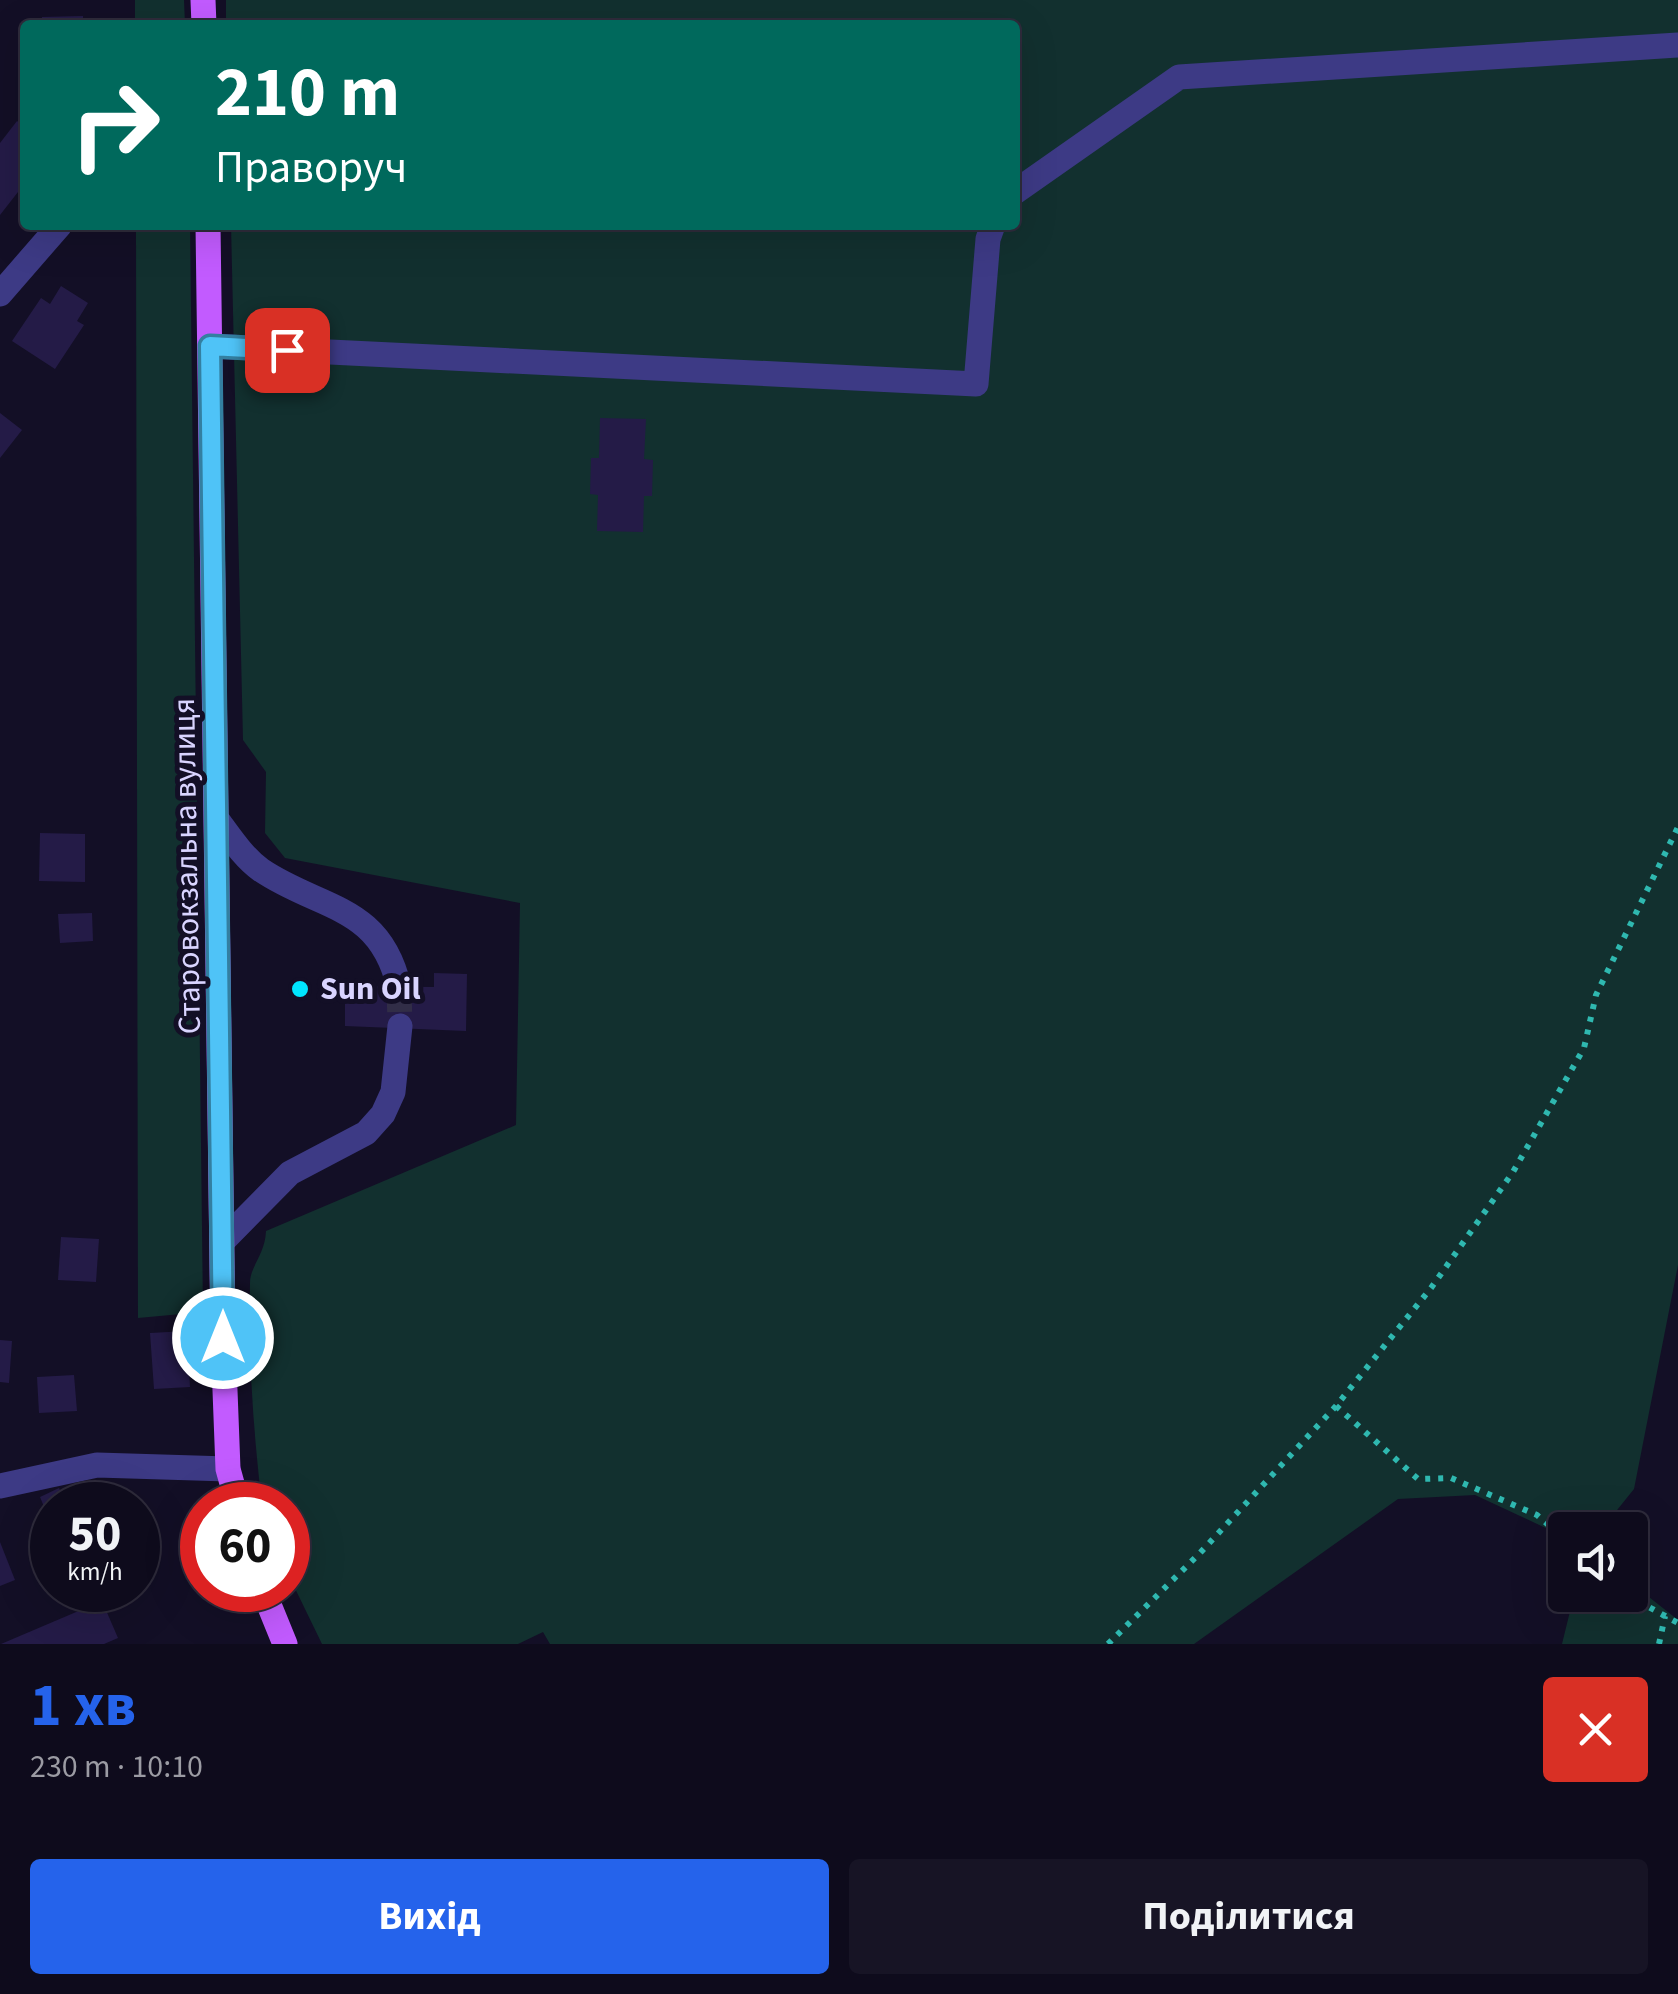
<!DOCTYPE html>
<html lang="uk">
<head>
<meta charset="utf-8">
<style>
  :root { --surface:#0e0b1c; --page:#171425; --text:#f1f3f6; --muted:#9b9ba3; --line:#2e2b3b; --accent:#2563eb }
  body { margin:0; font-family:"Source Sans 3",sans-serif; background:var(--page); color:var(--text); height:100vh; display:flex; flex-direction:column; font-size:38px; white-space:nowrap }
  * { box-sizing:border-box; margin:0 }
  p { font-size:32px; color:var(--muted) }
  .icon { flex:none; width:55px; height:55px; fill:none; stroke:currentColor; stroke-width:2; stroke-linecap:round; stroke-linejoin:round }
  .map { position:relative; height:1644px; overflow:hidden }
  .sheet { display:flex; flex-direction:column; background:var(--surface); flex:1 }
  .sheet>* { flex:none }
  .guide { position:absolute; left:20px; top:20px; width:1000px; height:210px; border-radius:10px; box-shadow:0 10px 40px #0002,0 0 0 2px var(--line); background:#00695c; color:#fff; overflow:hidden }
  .tools { position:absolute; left:1548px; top:1512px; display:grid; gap:20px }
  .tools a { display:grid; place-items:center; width:100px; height:100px; border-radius:10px; background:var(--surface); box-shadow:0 10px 40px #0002,0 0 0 2px var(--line); font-size:50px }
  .speed { position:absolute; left:30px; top:1482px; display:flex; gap:20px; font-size:50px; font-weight:700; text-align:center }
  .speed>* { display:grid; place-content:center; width:130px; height:130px; border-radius:50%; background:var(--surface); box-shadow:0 10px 40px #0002,0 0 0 2px var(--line); line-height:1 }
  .speed small { font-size:25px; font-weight:400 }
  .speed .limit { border:15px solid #d22; background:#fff; color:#111 }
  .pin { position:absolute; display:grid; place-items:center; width:85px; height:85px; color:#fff; margin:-42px; border-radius:20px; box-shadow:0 5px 15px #0006 }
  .me { position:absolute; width:110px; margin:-55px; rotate:0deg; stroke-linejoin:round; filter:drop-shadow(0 0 8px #0008) }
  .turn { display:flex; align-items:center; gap:35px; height:210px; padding:0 30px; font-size:45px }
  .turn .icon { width:130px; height:130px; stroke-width:2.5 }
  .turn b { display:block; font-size:70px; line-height:85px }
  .round { display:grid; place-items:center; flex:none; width:105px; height:105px; border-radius:10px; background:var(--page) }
  .head { display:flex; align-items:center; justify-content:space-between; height:170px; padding:0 30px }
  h1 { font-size:60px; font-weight:700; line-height:75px; color:var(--accent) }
  .action { display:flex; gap:20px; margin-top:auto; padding:20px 30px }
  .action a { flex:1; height:115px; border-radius:10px; background:var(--accent); color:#fff; font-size:40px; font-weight:700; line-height:115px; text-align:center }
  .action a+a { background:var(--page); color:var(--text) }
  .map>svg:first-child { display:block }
  .green { fill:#12302f }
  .building { fill:#241b47 }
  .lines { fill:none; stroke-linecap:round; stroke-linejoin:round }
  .minor-tunnel { stroke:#312d47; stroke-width:25; stroke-dasharray:25 12; stroke-linecap:butt }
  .path { stroke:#2fb8b0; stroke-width:6; stroke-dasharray:5 8; stroke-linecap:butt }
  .minor { stroke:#3d3a85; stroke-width:25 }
  .major { stroke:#c25bff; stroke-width:25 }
  .route-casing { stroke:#337fa1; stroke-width:25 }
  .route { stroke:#4fc3f7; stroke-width:18 }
  .poi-dot { fill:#00e5ff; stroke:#130f26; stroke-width:4 }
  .labels { text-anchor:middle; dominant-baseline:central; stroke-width:10; stroke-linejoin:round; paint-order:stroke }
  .street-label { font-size:32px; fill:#d9d4ff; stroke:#130f26 }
  .poi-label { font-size:32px; font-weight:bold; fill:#d9d4ff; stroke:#130f26; text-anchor:start }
</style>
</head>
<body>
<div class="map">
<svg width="1678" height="1644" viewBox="0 0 1678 1644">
  <rect width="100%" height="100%" fill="#130f26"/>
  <g class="green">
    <polygon points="135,0 184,0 185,25 135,25"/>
    <path d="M 226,0 L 1678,0 L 1678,1265 L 1634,1489 L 1601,1530 L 1565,1530 L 1565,1537 L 1475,1495 L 1398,1499 L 1194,1644 L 550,1644 L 543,1632 L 518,1644 L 322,1644 L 288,1574 L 288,1505 L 264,1505 L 261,1496 C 253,1426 248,1354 250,1283 C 250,1266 265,1255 266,1231 L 516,1125 L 520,903 L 285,858 L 265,833 L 266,772 L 243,740 L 231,225 L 1015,225 L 1015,25 L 226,25 Z"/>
    <polygon points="136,225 190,225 203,1312 138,1318"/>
    <polygon points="1630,1582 1678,1620 1678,1644 1562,1644 1574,1595 1630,1595"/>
  </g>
  <g class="building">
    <polygon points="83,16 83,25 42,25 42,17"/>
    <polygon points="17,121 25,127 25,183 0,215 0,143"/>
    <polygon points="61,286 88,303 77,321 84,325 55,369 12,341 41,298 50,304"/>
    <polygon points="0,413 22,430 0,458"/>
    <polygon points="600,418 646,419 644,459 653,460 652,496 644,496 643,532 597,531 598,495 590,494 591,458 599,458"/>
    <polygon points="40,833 85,834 85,882 39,881"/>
    <polygon points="92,913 93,941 60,943 58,914"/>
    <polygon points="434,973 467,974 466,1031 345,1026 345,986 434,987"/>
    <polygon points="61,1237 99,1239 96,1282 58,1280"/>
    <polygon points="187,1331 190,1387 154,1389 150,1333"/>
    <polygon points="0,1340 12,1341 9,1383 0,1382"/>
    <polygon points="74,1375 77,1411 39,1413 37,1377"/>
    <polygon points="59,1488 67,1505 52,1505 52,1526 40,1497"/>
    <polygon points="0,1542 15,1580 0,1586"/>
    <polygon points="102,1601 118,1638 104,1644 1,1644"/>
  </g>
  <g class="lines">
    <polyline class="minor-tunnel" points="399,987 400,1026"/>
    <g class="path">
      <polyline points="1336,1406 1418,1479 1451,1478 1537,1515 1565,1539"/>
      <polyline points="1627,1595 1678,1623"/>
      <polyline points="1108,1644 1200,1553 1336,1406 1431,1288 1513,1172 1584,1048 1596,995 1678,827"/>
      <polyline points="1659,1644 1665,1616"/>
    </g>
    <g class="minor">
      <polyline points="1015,192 1179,77 1678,45"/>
      <polyline points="0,294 60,225"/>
      <polyline points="210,346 976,384 988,239 993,225"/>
      <path d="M 219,822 C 231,838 244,858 261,870 C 320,910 380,904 399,987"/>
      <polyline points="224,1240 290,1173 366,1133 383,1114 393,1092 400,1026"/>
      <polyline points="0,1486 97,1465 228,1469"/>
    </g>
    <g class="major">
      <polyline points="203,0 204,25"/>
      <polyline points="208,225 223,1338 228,1469 238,1505"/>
      <polyline points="263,1590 285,1644"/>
    </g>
  </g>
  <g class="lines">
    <defs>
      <polyline id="route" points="223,1338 210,346 287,350"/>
    </defs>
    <use href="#route" class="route-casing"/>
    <use href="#route" class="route"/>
  </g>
  <circle class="poi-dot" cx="300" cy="989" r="10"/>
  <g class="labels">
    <g class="street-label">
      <text transform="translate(187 866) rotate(-91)">Старовокзальна вулиця</text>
    </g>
    <g class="poi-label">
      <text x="320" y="989">Sun Oil</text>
    </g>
  </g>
</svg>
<div class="tools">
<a><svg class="icon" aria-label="sound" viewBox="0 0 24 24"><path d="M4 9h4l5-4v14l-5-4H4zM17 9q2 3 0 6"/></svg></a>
</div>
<div class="speed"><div>50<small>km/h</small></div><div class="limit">60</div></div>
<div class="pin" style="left:287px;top:350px;background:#d93025"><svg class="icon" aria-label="arrive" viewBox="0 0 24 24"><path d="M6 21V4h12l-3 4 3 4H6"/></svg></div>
<svg class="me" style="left:223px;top:1338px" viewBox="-20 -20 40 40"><circle r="17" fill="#4fc3f7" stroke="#fff" stroke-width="3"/><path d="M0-11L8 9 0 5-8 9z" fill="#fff"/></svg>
<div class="guide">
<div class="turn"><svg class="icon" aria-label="right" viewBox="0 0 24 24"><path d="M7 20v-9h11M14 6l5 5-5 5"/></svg><div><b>210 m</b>Праворуч</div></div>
</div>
</div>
<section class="sheet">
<div class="head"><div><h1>1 хв</h1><p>230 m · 10:10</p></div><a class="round" style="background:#d93025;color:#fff"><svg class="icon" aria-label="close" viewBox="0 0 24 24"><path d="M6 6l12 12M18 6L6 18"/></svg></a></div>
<div class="action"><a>Вихід</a><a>Поділитися</a></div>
</section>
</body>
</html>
